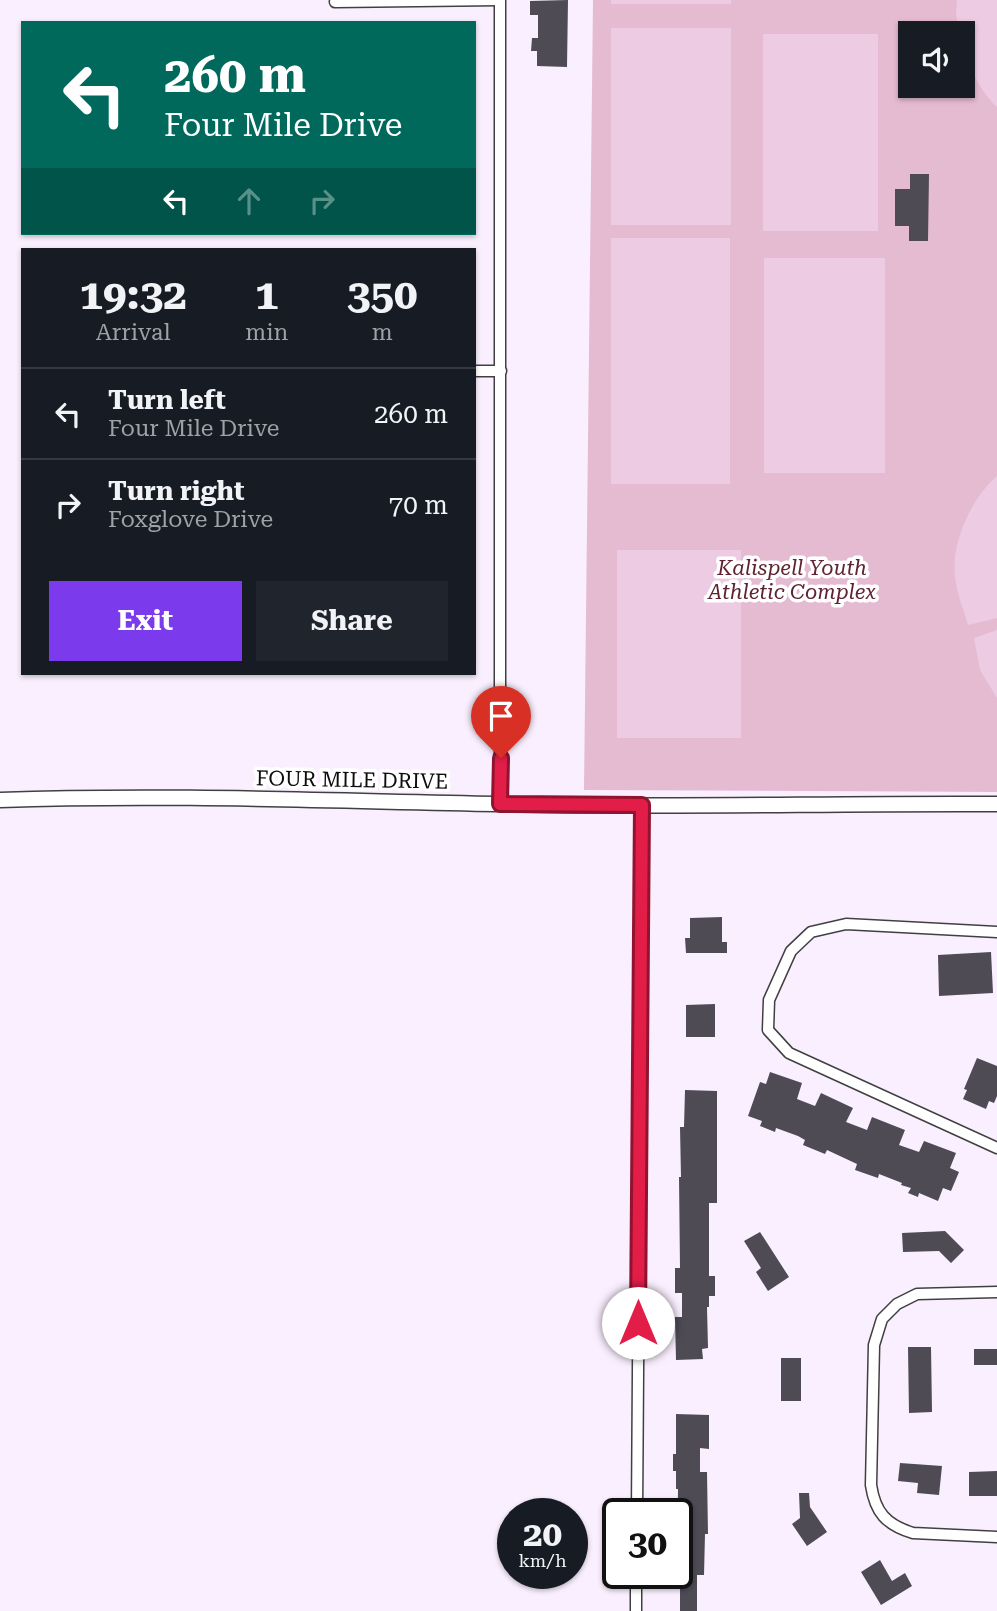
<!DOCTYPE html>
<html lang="en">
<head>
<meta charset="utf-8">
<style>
  :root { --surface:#171b24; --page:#20242c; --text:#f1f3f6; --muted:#9ea1a6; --line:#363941; --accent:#7c3aed }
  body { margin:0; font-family:"Roboto Serif",serif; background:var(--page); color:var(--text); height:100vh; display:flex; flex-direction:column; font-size:26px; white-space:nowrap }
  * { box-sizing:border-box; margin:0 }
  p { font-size:23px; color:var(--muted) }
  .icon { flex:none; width:38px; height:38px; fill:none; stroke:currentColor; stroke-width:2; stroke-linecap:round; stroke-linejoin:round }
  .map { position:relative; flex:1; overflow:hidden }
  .drawer { position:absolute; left:21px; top:248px; width:455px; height:427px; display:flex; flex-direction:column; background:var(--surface); border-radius:0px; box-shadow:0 2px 5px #0004 }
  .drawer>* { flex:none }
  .hud { position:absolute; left:21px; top:21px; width:455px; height:214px; border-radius:0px; box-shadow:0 2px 5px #0004; background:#00695c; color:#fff; overflow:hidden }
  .tools { position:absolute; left:898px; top:21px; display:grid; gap:14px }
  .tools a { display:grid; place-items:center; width:77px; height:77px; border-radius:0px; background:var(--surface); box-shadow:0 2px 5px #0004; font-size:35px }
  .speed { position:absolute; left:497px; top:1498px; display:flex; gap:14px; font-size:35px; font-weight:700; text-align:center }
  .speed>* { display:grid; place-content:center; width:91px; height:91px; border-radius:50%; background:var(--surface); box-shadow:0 2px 5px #0004; line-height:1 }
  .speed small { font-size:18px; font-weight:400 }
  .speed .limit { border:4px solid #111; border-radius:10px; background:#fff; color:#111 }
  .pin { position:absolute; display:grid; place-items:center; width:60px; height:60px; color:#fff; margin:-72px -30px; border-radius:50% 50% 50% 0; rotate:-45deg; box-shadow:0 0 7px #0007 }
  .pin .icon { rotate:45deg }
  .me { position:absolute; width:77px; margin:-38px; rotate:0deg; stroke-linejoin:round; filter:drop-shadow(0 0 5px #0008) }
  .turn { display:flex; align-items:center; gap:24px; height:147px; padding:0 28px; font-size:32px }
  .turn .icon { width:91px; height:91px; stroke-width:2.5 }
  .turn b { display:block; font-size:49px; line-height:60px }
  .lanes { display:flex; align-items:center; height:66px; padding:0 28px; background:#0003; justify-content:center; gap:35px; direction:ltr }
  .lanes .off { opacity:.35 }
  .eta { display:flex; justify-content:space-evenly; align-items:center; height:119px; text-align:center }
  .eta b { font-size:42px; font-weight:700; line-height:49px }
  .cta { display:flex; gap:14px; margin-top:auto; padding:14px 28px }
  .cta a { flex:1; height:80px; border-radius:0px; background:var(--accent); color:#fff; font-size:28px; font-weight:700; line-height:80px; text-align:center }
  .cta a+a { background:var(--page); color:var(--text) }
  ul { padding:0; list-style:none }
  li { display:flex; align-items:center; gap:21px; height:91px; padding:0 28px; border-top:2px solid var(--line) }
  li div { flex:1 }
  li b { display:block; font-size:26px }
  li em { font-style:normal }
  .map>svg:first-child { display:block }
  .green { fill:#e5bbd2; fill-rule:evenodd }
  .pitch { fill:#edcce3 }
  .building { fill:#4e4b55 }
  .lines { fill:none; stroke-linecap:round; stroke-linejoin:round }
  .minor-casing { stroke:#404040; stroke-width:13 }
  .tertiary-casing { stroke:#404040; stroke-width:17 }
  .minor { stroke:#fff; stroke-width:10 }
  .tertiary { stroke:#fff; stroke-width:14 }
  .route-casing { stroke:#92132f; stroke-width:18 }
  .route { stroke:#e11d48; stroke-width:12 }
  .labels { text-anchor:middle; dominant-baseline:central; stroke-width:7; stroke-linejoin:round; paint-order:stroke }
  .park-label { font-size:21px; font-style:italic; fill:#5f2332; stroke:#fff }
  .street-label { font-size:21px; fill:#0d0d0d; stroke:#fff }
</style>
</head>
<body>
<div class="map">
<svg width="997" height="1611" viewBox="0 0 997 1611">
  <rect width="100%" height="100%" fill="#faeffe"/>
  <path class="green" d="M 593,0 L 997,0 L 997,792 L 584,790 ZM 910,33 L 962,33 L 962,86 L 910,86 Z"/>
  <g class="pitch">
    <rect x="611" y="0" width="120" height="4"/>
    <path d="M 957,0 L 997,0 L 997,107 C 979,90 962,57 962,33 L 959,33 L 956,14 Z"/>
    <rect x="611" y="28" width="120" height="197"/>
    <rect x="763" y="34" width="115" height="197"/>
    <rect x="611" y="238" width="119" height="246"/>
    <rect x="764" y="258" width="121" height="215"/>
    <path d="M 997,476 L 997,618 L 968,625 C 964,611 958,597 956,583 C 948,548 971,498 997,476 Z"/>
    <rect x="617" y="550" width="124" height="188"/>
    <polygon points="997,630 997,698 980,670 974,638"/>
  </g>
  <g class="building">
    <polygon points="568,0 567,67 537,66 537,51 531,51 532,38 538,38 538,15 530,15 530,1"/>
    <polygon points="910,174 929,174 928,241 909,241 909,226 895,226 895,189 910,189"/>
    <polygon points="722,917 722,942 727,942 727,953 686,953 685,938 690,938 690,918"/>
    <polygon points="991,952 993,993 939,996 938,955"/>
    <polygon points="715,1004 715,1037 686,1037 686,1005"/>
    <polygon points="977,1058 997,1066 997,1096 994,1103 989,1101 986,1109 963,1099 967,1090 964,1089"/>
    <polygon points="770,1072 802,1083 797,1099 815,1106 821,1093 853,1108 846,1122 867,1130 872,1117 905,1130 899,1145 919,1152 924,1141 956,1153 950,1168 959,1172 951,1191 943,1188 938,1201 919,1193 918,1197 908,1193 911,1188 901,1185 902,1183 879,1174 878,1178 855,1170 857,1164 827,1150 825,1154 803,1145 805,1140 798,1136 776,1128 775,1132 760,1126 762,1121 748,1116 760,1082 766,1084"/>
    <polygon points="685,1090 717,1091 717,1203 709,1203 709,1276 715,1276 715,1296 709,1296 709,1307 707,1307 708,1348 702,1349 703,1359 676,1360 675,1317 682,1317 682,1293 675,1293 675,1268 680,1268 679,1177 681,1177 680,1127 684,1127"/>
    <polygon points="945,1231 964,1250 951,1263 939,1251 903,1252 902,1233"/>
    <polygon points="760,1232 789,1277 768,1291 756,1272 761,1268 744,1241"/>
    <polygon points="908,1347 931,1347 932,1412 909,1413"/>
    <rect x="974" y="1349" width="23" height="16"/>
    <rect x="781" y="1358" width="20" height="43"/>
    <polygon points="676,1414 709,1415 709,1449 700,1448 700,1472 707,1472 708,1534 705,1534 704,1575 697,1575 697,1611 680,1611 680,1575 677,1574 678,1489 676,1489 676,1471 673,1471 673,1454 676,1454"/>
    <polygon points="900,1463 942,1466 939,1495 917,1493 918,1483 898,1481"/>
    <polygon points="997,1471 997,1496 969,1496 969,1472"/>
    <polygon points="799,1493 809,1493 810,1507 827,1532 807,1546 792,1524 800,1518"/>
    <polygon points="880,1560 892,1581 905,1573 912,1586 881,1605 861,1572"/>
  </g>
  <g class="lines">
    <defs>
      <g id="minor">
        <polyline points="500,0 500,804"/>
        <polyline points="335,2 499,0"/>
        <polyline points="474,371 501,371"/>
        <polyline points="997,932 846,924 811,932 791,951 769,1000 768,1030 789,1053 997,1148"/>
        <path d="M 997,1292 L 917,1294 L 897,1304 L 882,1319 L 874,1345 L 871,1485 C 875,1512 886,1525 913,1533 L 997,1537"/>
        <polyline points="637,1514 642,805"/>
        <polyline points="636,1611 636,1573"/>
      </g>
      <path id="tertiary" d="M 0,800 C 166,794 332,801 498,804 C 665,808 831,803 997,804"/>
    </defs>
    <use href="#minor" class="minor-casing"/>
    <use href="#tertiary" class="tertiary-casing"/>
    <use href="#minor" class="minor"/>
    <use href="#tertiary" class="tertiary"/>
  </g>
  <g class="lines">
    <defs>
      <polyline id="route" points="501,758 500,804 642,805 638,1323"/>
    </defs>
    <use href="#route" class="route-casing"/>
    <use href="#route" class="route"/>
  </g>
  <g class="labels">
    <g class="park-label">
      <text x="792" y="568">Kalispell Youth<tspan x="792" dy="24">Athletic Complex</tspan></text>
    </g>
    <g class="street-label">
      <text transform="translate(352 780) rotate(1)">FOUR MILE DRIVE</text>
    </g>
  </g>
</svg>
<div class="tools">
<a><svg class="icon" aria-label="sound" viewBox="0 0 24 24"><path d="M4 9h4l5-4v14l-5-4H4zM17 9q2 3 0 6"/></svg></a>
</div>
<div class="speed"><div>20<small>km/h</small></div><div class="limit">30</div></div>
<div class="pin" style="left:501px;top:758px;background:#d93025"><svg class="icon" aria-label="arrive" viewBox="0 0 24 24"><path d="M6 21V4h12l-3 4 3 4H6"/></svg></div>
<svg class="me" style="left:638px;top:1323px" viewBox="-20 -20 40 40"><circle r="19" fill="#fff"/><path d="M0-13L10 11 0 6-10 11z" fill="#e11d48"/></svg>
<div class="hud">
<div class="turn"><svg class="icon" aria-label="left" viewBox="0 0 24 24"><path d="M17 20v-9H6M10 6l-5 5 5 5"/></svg><div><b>260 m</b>Four Mile Drive</div></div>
<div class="lanes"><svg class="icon" aria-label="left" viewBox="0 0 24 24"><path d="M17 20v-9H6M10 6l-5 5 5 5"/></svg><svg class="icon off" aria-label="ahead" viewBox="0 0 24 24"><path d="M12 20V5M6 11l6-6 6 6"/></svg><svg class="icon off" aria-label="right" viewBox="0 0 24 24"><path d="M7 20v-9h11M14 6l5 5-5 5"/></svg></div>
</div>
<section class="drawer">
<div class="eta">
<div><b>19:32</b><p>Arrival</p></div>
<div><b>1</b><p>min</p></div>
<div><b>350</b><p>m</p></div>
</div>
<ul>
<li><svg class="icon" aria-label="left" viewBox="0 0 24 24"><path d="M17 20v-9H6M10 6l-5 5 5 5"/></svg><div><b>Turn left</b><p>Four Mile Drive</p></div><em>260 m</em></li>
<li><svg class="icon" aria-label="right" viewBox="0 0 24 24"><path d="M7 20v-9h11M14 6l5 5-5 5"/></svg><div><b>Turn right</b><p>Foxglove Drive</p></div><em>70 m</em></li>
</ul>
<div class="cta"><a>Exit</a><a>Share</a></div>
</section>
</div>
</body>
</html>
